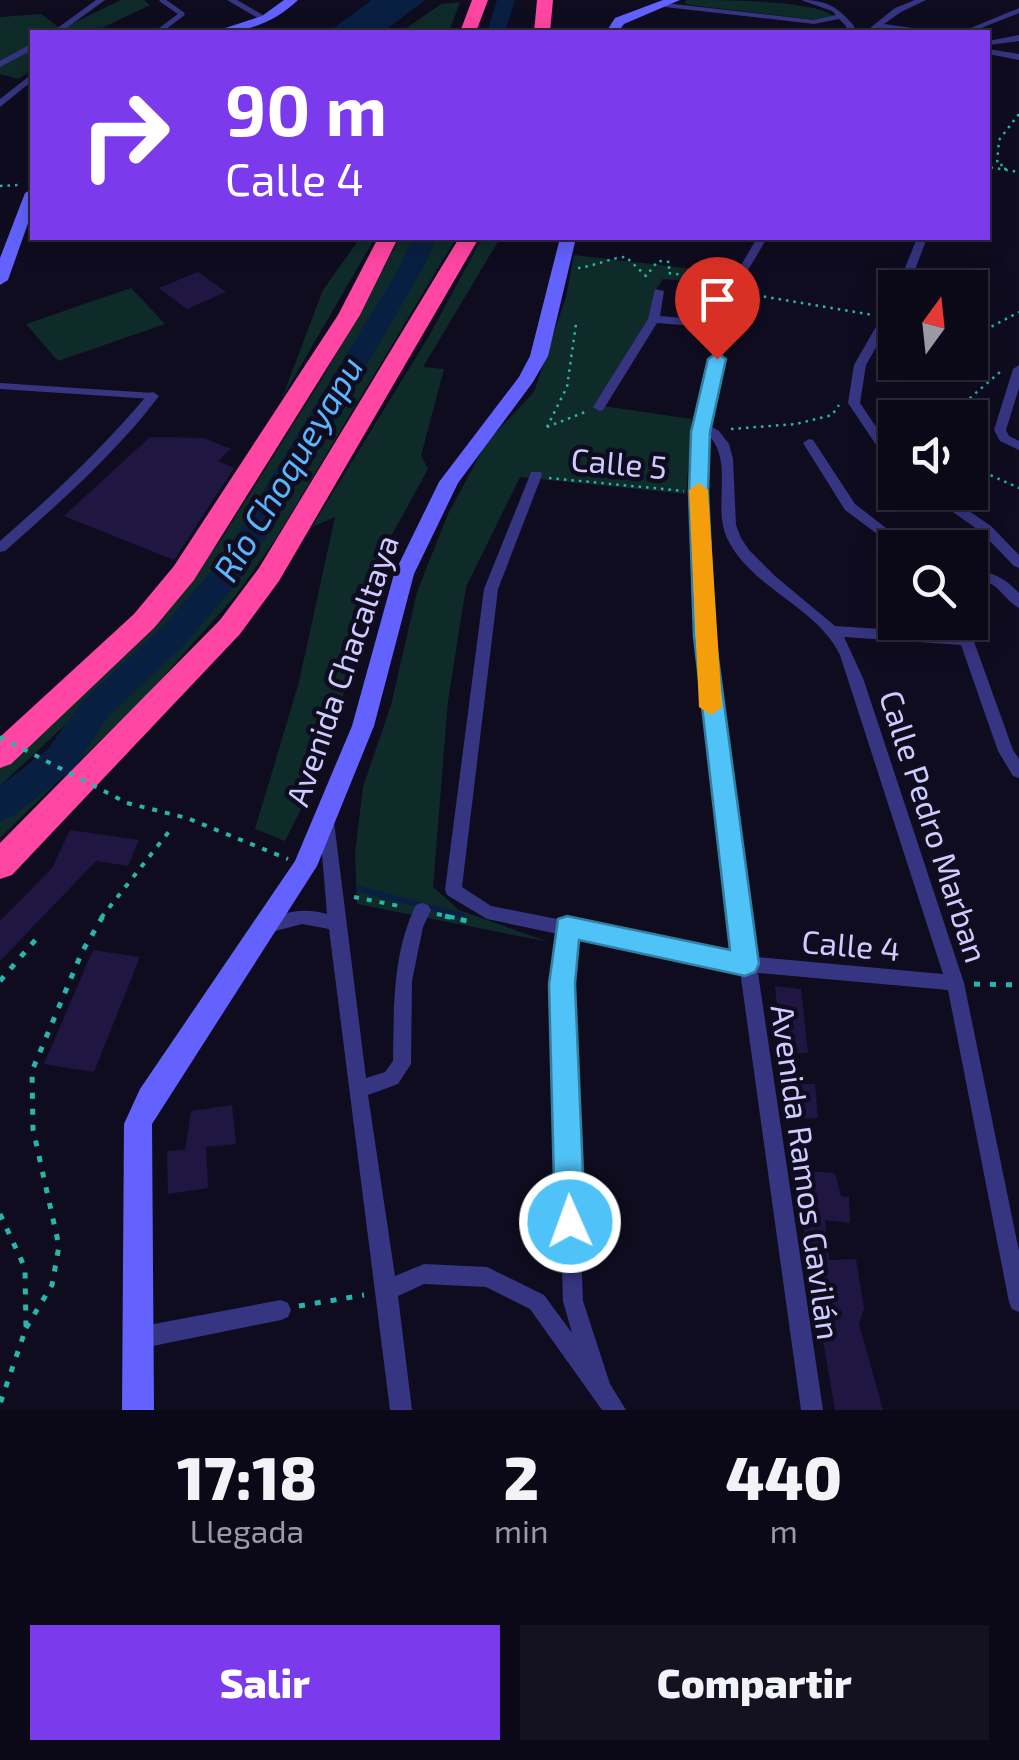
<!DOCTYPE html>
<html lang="es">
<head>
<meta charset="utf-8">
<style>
  :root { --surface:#0b0918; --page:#141221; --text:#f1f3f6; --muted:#9a9aa2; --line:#2b2a37; --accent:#7c3aed }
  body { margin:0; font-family:"Exo 2",sans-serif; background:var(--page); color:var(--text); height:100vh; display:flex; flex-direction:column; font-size:38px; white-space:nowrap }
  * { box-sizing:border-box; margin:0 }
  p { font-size:32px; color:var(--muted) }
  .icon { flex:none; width:55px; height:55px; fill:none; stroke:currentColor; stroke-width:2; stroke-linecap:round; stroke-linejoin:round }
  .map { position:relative; height:1410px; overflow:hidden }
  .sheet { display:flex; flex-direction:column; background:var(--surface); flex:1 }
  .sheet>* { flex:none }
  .hud { position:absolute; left:30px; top:30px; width:960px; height:210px; border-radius:0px; box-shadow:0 5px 25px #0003,0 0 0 2px var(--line); background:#7c3aed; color:#fff; overflow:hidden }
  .needle { width:65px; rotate:15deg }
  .buttons { position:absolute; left:878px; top:270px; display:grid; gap:20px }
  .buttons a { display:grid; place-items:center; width:110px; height:110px; border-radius:0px; background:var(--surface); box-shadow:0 5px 25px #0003,0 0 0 2px var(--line); font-size:50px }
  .pin { position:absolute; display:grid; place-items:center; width:85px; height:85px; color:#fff; margin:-102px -42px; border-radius:50% 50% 50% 0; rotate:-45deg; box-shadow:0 0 10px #0007 }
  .pin .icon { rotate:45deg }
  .me { position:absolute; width:110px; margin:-55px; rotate:358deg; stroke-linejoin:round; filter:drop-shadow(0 0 8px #0008) }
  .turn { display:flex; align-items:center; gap:35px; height:210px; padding:0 30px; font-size:45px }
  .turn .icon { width:130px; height:130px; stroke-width:2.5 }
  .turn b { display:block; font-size:70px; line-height:85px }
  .eta { display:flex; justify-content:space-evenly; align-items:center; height:170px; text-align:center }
  .eta b { font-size:60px; font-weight:800; line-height:70px }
  .action { display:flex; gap:20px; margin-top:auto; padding:20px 30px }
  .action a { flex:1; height:115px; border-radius:0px; background:var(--accent); color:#fff; font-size:40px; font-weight:800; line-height:115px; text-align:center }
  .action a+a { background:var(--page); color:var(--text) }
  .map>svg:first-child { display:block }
  .green { fill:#0f2b29 }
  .water { fill:#091f42 }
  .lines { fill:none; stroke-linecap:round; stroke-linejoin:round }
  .stream { stroke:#091f42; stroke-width:6 }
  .river { fill:#091f42; fill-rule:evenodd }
  .building { fill:#1f1742 }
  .path-far2 { stroke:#29b5aa; stroke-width:2.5; stroke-dasharray:2.5 5; stroke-linecap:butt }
  .path-far1 { stroke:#29b5aa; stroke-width:4; stroke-dasharray:5 8; stroke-linecap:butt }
  .path { stroke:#29b5aa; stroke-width:5; stroke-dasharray:6 10; stroke-linecap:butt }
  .lane-far1 { stroke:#363581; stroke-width:5 }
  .lane { stroke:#363581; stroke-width:6 }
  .street { fill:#363581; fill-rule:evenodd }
  .secondary { fill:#6362ff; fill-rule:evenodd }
  .highway { fill:#ff46a3; fill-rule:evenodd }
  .path-bridge { stroke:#29b5aa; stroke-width:4; stroke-dasharray:5 8; stroke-linecap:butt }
  .route { fill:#4fc3f7; stroke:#337fa1; stroke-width:2.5 }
  .slow { fill:#f59e0b }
  .labels { text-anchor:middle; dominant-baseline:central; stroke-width:9; stroke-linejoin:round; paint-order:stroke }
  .street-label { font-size:32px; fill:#d0cbff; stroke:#0f0c20 }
  .water-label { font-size:35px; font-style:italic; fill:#59b6ff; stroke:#0f0c20 }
</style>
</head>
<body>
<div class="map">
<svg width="1019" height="1410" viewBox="0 0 1019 1410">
  <rect width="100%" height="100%" fill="#0f0c20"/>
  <g class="green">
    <polygon points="121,0 144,0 150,5 94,32 32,32 32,70 18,79 0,74 0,17 41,14 61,29"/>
    <path d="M 687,0 C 721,0 812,0 834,16 L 816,20 L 690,5 L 684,3 Z"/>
    <polygon points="460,2 449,32 401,32 441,4"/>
    <polygon points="360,238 375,238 282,398 323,290"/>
    <polygon points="400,238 414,238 404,263 228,553 163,633 0,786 0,767 183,590 223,537 322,379"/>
    <polygon points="433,238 456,238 275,540 237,594 148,694 0,838 0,812 187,631 240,571 423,265"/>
    <polygon points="482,238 500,238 423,367 444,369 421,456 428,469 384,549 365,604 343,696 307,797 285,841 255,829 299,682 335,517 312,527 429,336"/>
    <polygon points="574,255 728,273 723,284 663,279 655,291 649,317 596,405 692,419 686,494 520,477 466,587 448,701 433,887 459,910 549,942 357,904 355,854 363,787 391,705 417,592 448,514 486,443 534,392 566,297"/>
    <polygon points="131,288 165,324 58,361 26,324"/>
  </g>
  <polygon class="water" points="372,0 425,0 383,32 328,32"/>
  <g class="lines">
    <polyline class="stream" points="359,889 462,916"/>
    <g class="river">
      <polygon points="497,0 515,0 505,32 487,32"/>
      <polygon points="412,238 436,238 425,265 243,576 186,643 108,717 74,769 13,816 0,821 0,786 48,749 84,699 162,627 221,560 401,265"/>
    </g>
  </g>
  <g class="building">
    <polygon points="198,272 226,292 187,309 159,288"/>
    <polygon points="150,437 204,438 231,449 218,461 234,468 174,560 64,516"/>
    <polygon points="70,830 139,840 128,866 96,861 0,961 0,921 52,868"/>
    <polygon points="93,950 140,957 94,1072 44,1064"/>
    <polygon points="775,986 801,989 808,1053 782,1053"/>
    <polygon points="789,1084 815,1084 818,1118 795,1119"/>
    <polygon points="232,1105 236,1144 206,1147 208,1188 168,1194 167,1151 185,1150 191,1111"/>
    <polygon points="798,1170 835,1173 841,1196 849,1197 850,1223 825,1220 829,1260 856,1259 864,1308 859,1324 883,1410 835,1410 802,1219"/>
  </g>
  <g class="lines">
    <g class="path-far2">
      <polyline points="988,162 988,167 1019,172"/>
      <polyline points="1005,170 1006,166 997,164 999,140 1019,114"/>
      <polyline points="0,186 18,185"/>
      <path d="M 578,268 C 595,266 613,257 626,257 L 646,276 L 658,261 L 670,262 L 668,273 L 722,280"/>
      <polyline points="749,294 873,315"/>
      <polyline points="970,328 985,330 1019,312"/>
      <polyline points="947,418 1000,372"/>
      <polyline points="547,427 567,387 576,324"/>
      <polyline points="547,427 585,412"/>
      <polyline points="731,429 796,424 832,415 839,405"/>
      <polyline points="970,466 1019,488"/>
      <polyline points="549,478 684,491"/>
    </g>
    <g class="path-far1">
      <polyline points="127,803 187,818 288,859"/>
      <polyline points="354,897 404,907"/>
      <polyline points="437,914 456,918"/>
      <polyline points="101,918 171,829"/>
    </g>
    <g class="path">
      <polyline points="445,916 467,921"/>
      <polyline points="0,981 37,938"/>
      <polyline points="974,984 1019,985"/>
      <polyline points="0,1214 25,1268 26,1328 0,1404"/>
      <polyline points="299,1306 364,1295"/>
      <polyline points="26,1328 52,1285 59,1246 33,1129 32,1071 82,952 103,916"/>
    </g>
    <polyline class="lane-far1" points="158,32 182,14 162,0"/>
    <polyline class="lane" points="0,386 153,396"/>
    <g class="street">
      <polygon points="96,0 105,0 61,32 52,32"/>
      <polygon points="227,0 237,0 270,19 263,21"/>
      <path d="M 801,0 C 827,0 838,7 854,26 L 854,32 L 846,32 L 846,26 L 839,19 L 814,24 L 665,7 L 661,5 L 665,3 L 814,20 L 836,15 L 832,11 Z"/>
      <polygon points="915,0 926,0 901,12 884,24 920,29 924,32 879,29 874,32 865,32 895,8"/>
      <polygon points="1019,8 1019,13 971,32 961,32"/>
      <polygon points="1019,35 1019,41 988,45 988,41"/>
      <polygon points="29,45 32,45 32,50 0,67 0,61"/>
      <polygon points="988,49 1019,54 1019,60 988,54"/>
      <polygon points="32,74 32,81 0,107 0,99"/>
      <path d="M 757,238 L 767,238 L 741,282 L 707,424 L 719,431 L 729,444 L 733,459 L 736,525 L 741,538 L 749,550 L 775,576 L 835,626 L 957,634 L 953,622 L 967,622 L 1013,750 L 1019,759 L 1019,778 L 1013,776 L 998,751 L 961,645 L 844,637 L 863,678 L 964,983 L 1019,1251 L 1019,1312 L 1012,1309 L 1009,1302 L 948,990 L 758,973 L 823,1410 L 801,1410 L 740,971 L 575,937 L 571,984 L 583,1301 L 610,1384 L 626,1410 L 602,1410 L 530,1309 L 486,1287 L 424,1284 L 398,1296 L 412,1410 L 390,1410 L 329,929 L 302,924 L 268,933 L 262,931 L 259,926 L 262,921 C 285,912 303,907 327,914 L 319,819 L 321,814 L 327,813 L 333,814 L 366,1078 L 385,1072 L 393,1061 C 394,1008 392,954 416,905 L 422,903 L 428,905 L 431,910 L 423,927 L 412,981 L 411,1064 L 398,1084 L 368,1095 L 395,1276 L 424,1264 L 487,1267 L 544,1295 L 572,1333 L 563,1301 L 553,984 L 558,934 L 487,919 L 447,895 L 445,890 L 484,589 L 530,475 L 531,472 L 541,472 L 542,475 L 498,589 L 462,887 L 491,906 L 738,955 L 699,672 L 693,492 L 695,426 L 718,328 L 657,323 L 603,410 L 599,411 L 593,407 L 648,319 L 655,289 L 664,291 L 660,316 L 719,321 L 731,282 ZM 707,434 C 735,459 712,506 727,538 C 751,589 816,605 840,655 L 943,974 L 756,957 L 713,672 L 705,492 Z"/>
      <polygon points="917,238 927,238 908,288 897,288"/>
      <polygon points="895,301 895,314 866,365 860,403 895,455 895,468 891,467 848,403 854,365 889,304"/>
      <polygon points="1019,365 1019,388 1006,430 1009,436 1019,441 1019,450 1000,441 994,430 1013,369"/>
      <path d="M 153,392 L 159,396 C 115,454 59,503 5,551 L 0,552 L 0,541 C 53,495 104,447 149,393 Z"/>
      <polygon points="809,439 813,440 855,504 912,548 896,548 845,510 803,443"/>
      <polygon points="925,492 941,492 991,526 1019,555 1019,568 1014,566 981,532"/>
      <path d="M 970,571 C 991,570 1005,578 1019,593 L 1019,608 C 999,596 999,578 970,581 Z"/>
      <polygon points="281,1300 288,1303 291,1310 288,1317 281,1320 138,1349 131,1345 127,1338 131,1331 138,1327"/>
    </g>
    <g class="secondary">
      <path d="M 284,0 L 298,0 C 275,22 245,34 213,32 L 262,16 Z"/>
      <polygon points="663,0 680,0 624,24 618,32 606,32 615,18"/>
      <polygon points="32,189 32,212 8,280 0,285 0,258 25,193"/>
      <polygon points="560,238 576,238 548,356 533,382 458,483 414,574 374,726 317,866 152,1124 154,1410 122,1410 124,1124 140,1089 295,861 352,726 394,574 439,482 519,377 530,356"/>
    </g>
    <g class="highway">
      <polygon points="472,0 488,0 476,32 460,32"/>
      <polygon points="537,0 553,0 550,32 534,32"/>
      <polygon points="378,238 398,238 360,315 194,580 154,628 11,764 0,768 0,737 134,614 174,566 338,315"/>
      <polygon points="459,238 479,238 279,581 240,634 12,875 0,879 0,843 220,620 259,568"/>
    </g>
    <polyline class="path-bridge" points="0,737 127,803"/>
  </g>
  <polygon class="route" points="717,353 726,359 710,432 708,492 715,636 759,964 755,972 745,976 579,940 575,984 585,1222 581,1232 570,1237 559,1232 555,1222 549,984 558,919 567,916 730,950 694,636 689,492 691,432 708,359"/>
  <polygon class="slow" points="699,483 708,490 722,707 711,715 699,707 689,490"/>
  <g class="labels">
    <g class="street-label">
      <text transform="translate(619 462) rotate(5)">Calle 5</text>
      <text transform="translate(341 670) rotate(-71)">Avenida Chacaltaya</text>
      <text transform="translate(935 826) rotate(72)">Calle Pedro Marban</text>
      <text transform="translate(851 944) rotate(5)">Calle 4</text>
      <text transform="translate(807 1172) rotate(82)">Avenida Ramos Gavilán</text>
    </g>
    <g class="water-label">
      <text transform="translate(287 468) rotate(-59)">Río Choqueyapu</text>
    </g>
  </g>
</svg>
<div class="buttons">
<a><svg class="needle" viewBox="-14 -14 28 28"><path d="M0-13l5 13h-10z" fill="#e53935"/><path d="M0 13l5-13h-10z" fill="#9a9aa2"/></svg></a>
<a><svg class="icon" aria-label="sound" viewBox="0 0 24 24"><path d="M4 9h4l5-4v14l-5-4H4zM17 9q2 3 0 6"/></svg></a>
<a><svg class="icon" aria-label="search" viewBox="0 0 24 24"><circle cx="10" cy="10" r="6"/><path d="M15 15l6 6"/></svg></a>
</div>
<div class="pin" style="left:717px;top:359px;background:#d93025"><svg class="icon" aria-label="arrive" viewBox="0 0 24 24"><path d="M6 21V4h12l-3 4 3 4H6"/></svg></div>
<svg class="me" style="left:570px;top:1222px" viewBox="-20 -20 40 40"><circle r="17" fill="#4fc3f7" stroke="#fff" stroke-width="3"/><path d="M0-11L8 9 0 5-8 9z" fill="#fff"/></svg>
<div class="hud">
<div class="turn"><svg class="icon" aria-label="right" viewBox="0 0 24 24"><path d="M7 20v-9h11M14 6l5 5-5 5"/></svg><div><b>90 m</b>Calle 4</div></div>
</div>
</div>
<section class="sheet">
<div class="eta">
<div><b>17:18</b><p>Llegada</p></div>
<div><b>2</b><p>min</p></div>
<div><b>440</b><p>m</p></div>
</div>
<div class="action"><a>Salir</a><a>Compartir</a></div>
</section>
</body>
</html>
